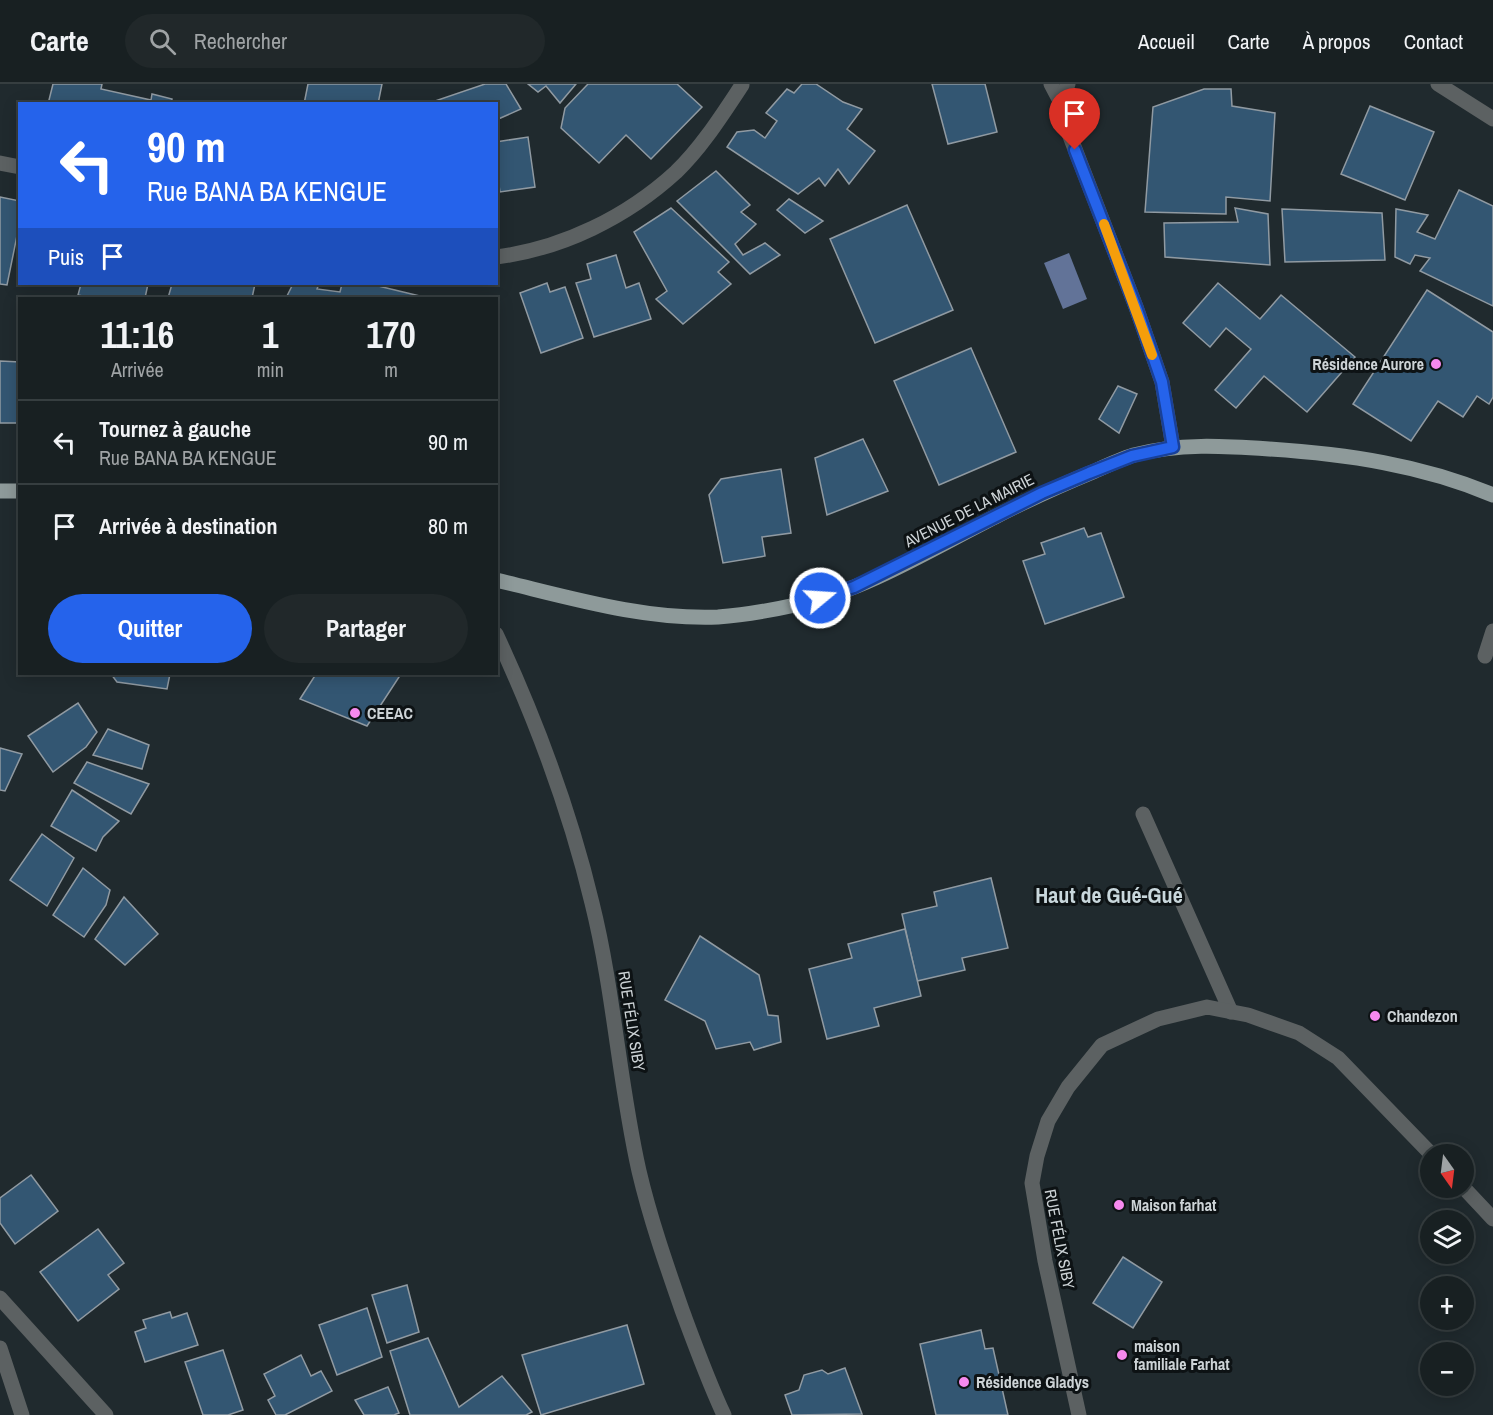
<!DOCTYPE html>
<html lang="fr">
<head>
<meta charset="utf-8">
<style>
  :root { --surface:#182022; --page:#21282a; --text:#f1f3f6; --muted:#9fa3a5; --line:#363e40; --accent:#2563eb }
  body { margin:0; font-family:"Archivo Narrow",sans-serif; background:var(--page); color:var(--text); height:100vh; display:flex; flex-direction:column; font-size:22px; white-space:nowrap }
  * { box-sizing:border-box; margin:0 }
  p { font-size:20px; color:var(--muted) }
  .icon { flex:none; width:33px; height:33px; fill:none; stroke:currentColor; stroke-width:2; stroke-linecap:round; stroke-linejoin:round }
  .map { position:relative; flex:1; overflow:hidden }
  .drawer { position:absolute; left:18px; top:213px; width:480px; height:378px; display:flex; flex-direction:column; background:var(--surface); border-radius:0px; box-shadow:0 3px 15px #0003,0 0 0 2px var(--line) }
  .drawer>* { flex:none }
  .guide { position:absolute; left:18px; top:18px; width:480px; height:183px; border-radius:0px; box-shadow:0 3px 15px #0003,0 0 0 2px var(--line); background:#2563eb; color:#fff; overflow:hidden }
  .needle { width:39px; rotate:166deg }
  .buttons { position:absolute; left:1420px; top:1060px; display:grid; gap:12px }
  .buttons a { display:grid; place-items:center; width:54px; height:54px; border-radius:50%; background:var(--surface); box-shadow:0 3px 15px #0003,0 0 0 2px var(--line); font-size:30px }
  .pin { position:absolute; display:grid; place-items:center; width:51px; height:51px; color:#fff; margin:-62px -26px; border-radius:50% 50% 50% 0; rotate:-45deg; box-shadow:0 0 6px #0007 }
  .pin .icon { rotate:45deg }
  .me { position:absolute; width:66px; margin:-33px; rotate:72deg; stroke-linejoin:round; filter:drop-shadow(0 0 4px #0008) }
  .turn { display:flex; align-items:center; gap:21px; height:126px; padding:0 30px; font-size:27px }
  .turn .icon { width:78px; height:78px; stroke-width:2.5 }
  .turn b { display:block; font-size:42px; line-height:51px }
  .then { display:flex; align-items:center; height:57px; padding:0 30px; background:#0003; gap:12px; font-size:22px }
  .eta { display:flex; justify-content:space-evenly; align-items:center; height:102px; text-align:center }
  .eta b { font-size:36px; font-weight:700; line-height:42px }
  .action { display:flex; gap:12px; margin-top:auto; padding:12px 30px }
  .action a { flex:1; height:69px; border-radius:36px; background:var(--accent); color:#fff; font-size:24px; font-weight:700; line-height:69px; text-align:center }
  .action a+a { background:var(--page); color:var(--text) }
  ul { padding:0; list-style:none }
  li { display:flex; align-items:center; gap:18px; height:84px; padding:0 30px; border-top:2px solid var(--line) }
  li div { flex:1 }
  li b { display:block; font-size:22px }
  li em { font-style:normal }
  header { display:flex; align-items:center; gap:36px; box-sizing:border-box; height:84px; padding:0 30px; background:var(--surface); border-bottom:2px solid var(--line) }
  header strong { font-size:28px }
  nav { display:flex; gap:33px; margin-inline-start:auto; font-size:21px }
  .search { width:420px; height:54px; background:var(--page); display:flex; align-items:center; gap:15px; box-sizing:border-box; padding:0 21px; border-radius:33px; color:var(--muted); font-size:22px }
  .map>svg:first-child { display:block }
  .water { fill:#627398 }
  .building { fill:#335672; stroke:#909aa2; stroke-width:1.5 }
  .lines { fill:none; stroke-linecap:round; stroke-linejoin:round }
  .minor { stroke:#5c6162; stroke-width:15 }
  .major { stroke:#8e9a9a; stroke-width:15 }
  .route-casing { stroke:#184099; stroke-width:15 }
  .route { stroke:#2563eb; stroke-width:10 }
  .slow { stroke:#f59e0b; stroke-width:10 }
  .poi-dot { fill:#f689ee; stroke:#0d1214; stroke-width:2 }
  .labels { text-anchor:middle; dominant-baseline:central; stroke-width:6; stroke-linejoin:round; paint-order:stroke }
  .poi-label { font-size:16px; font-weight:bold; fill:#cdd3d6; stroke:#0d1214; text-anchor:start }
  .street-label { font-size:16px; fill:#cdd3d6; stroke:#0d1214 }
  .district-label { font-size:22px; font-weight:bold; fill:#c9d7dc; stroke:#0d1214 }
</style>
</head>
<body>
<header>
<strong>Carte</strong>
<div class="search"><svg class="icon" aria-label="search" viewBox="0 0 24 24"><circle cx="10" cy="10" r="6"/><path d="M15 15l6 6"/></svg>Rechercher</div>
<nav><a>Accueil</a><a>Carte</a><a>À propos</a><a>Contact</a></nav>
</header>
<div class="map">
<svg width="1493" height="1331" viewBox="0 0 1493 1331">
  <rect width="100%" height="100%" fill="#202a2e"/>
  <polygon class="water" points="1069,169 1087,215 1063,225 1044,179"/>
  <g class="building">
    <polygon points="53,0 102,0 101,5 151,16 152,10 172,15 171,20 48,20"/>
    <polygon points="308,0 382,0 378,20 304,20"/>
    <polygon points="485,0 506,0 521,25 496,36 496,20 435,20 435,17"/>
    <polygon points="528,0 576,0 560,19 546,2 538,8"/>
    <polygon points="588,0 677,0 702,23 651,75 626,51 599,79 561,44 565,24"/>
    <polygon points="802,0 816,0 843,18 862,25 847,45 875,67 849,100 838,85 825,102 819,94 798,110 727,63 737,48 754,46 765,54 777,37 766,29 787,5 794,9"/>
    <polygon points="932,0 985,0 997,48 948,60"/>
    <polygon points="1204,5 1231,5 1232,22 1275,29 1270,117 1226,113 1226,130 1145,128 1153,23"/>
    <polygon points="1370,22 1434,48 1405,116 1341,90"/>
    <polygon points="528,53 535,103 500,108 496,81 496,58"/>
    <polygon points="716,87 750,121 741,128 756,140 735,160 743,171 765,159 780,171 750,190 677,117"/>
    <polygon points="1459,106 1493,122 1493,222 1420,187 1430,174 1415,171 1410,180 1395,173 1396,125 1428,131 1417,148 1435,155"/>
    <polygon points="0,113 20,117 20,137 7,201 0,200"/>
    <polygon points="789,115 823,137 805,149 777,126"/>
    <polygon points="907,121 953,226 875,259 830,155"/>
    <polygon points="671,124 729,178 718,188 731,200 683,240 656,215 667,207 634,148"/>
    <polygon points="1235,124 1268,130 1270,181 1165,173 1164,139 1238,138"/>
    <polygon points="1282,125 1382,129 1385,176 1285,178"/>
    <polygon points="616,171 626,204 639,199 651,235 594,253 576,199 591,195 587,180"/>
    <polygon points="547,199 550,208 565,203 583,254 541,269 520,209"/>
    <polygon points="1218,199 1260,235 1281,211 1355,273 1307,328 1264,292 1236,324 1215,306 1251,265 1226,244 1210,263 1183,239"/>
    <polygon points="81,200 148,200 145,214 92,214 78,211"/>
    <polygon points="172,200 255,200 252,214 168,214"/>
    <polygon points="293,200 319,200 317,205 340,208 342,200 370,200 424,213 286,214"/>
    <polygon points="1427,206 1493,248 1493,313 1489,320 1477,312 1463,333 1438,317 1411,357 1353,320"/>
    <polygon points="971,264 1016,368 939,401 894,297"/>
    <polygon points="0,277 20,278 20,339 0,339"/>
    <polygon points="1118,302 1137,310 1119,349 1099,335"/>
    <polygon points="863,355 888,407 827,431 815,374"/>
    <polygon points="781,385 791,449 762,453 765,472 723,479 709,411 721,395"/>
    <polygon points="1084,444 1088,453 1101,449 1124,513 1045,540 1023,477 1045,470 1041,459"/>
    <polygon points="111,590 170,590 167,605 117,598"/>
    <polygon points="316,590 401,590 367,642 300,615"/>
    <polygon points="78,619 97,648 86,663 53,688 28,652"/>
    <polygon points="108,645 149,661 142,685 93,671"/>
    <polygon points="0,664 22,670 5,707 0,706"/>
    <polygon points="87,678 149,700 131,730 74,699"/>
    <polygon points="72,706 119,737 103,753 96,767 51,742"/>
    <polygon points="42,750 74,774 47,822 10,796"/>
    <polygon points="83,784 110,806 106,821 84,853 53,831"/>
    <polygon points="991,794 1008,864 962,874 965,886 917,897 902,830 937,822 934,808"/>
    <polygon points="124,813 158,850 125,881 95,855"/>
    <polygon points="905,845 921,912 874,924 879,942 827,955 809,885 852,874 848,860"/>
    <polygon points="700,852 759,891 768,931 778,932 781,958 754,966 750,958 716,965 705,937 665,916"/>
    <polygon points="31,1091 58,1127 15,1160 0,1139 0,1114"/>
    <polygon points="98,1145 124,1179 108,1191 119,1205 78,1237 40,1188"/>
    <polygon points="1123,1173 1162,1198 1133,1244 1093,1219"/>
    <polygon points="407,1201 419,1248 387,1259 372,1211"/>
    <polygon points="367,1224 382,1273 337,1291 319,1241"/>
    <polygon points="170,1228 172,1234 187,1229 198,1261 145,1278 135,1248 146,1244 143,1236"/>
    <polygon points="627,1241 644,1300 541,1331 522,1271"/>
    <polygon points="981,1246 985,1265 993,1264 1008,1331 936,1331 920,1260"/>
    <polygon points="428,1254 459,1323 502,1292 532,1328 526,1331 410,1331 390,1267"/>
    <polygon points="223,1266 243,1326 228,1331 203,1331 185,1278"/>
    <polygon points="301,1271 311,1292 321,1287 332,1307 285,1331 276,1331 268,1316 275,1312 264,1290"/>
    <polygon points="845,1284 862,1330 792,1331 785,1311 799,1306 804,1291 822,1286 828,1290"/>
    <polygon points="388,1303 399,1329 394,1331 364,1331 355,1316"/>
  </g>
  <g class="lines">
    <g class="minor">
      <polyline points="1051,0 1060,17"/>
      <polyline points="1068,0 1060,17 1068,47 1136,223 1162,298 1173,363"/>
      <polyline points="1438,0 1493,35"/>
      <polyline points="0,79 20,83"/>
      <path d="M 496,173 C 562,165 627,133 676,88 C 702,63 722,31 742,1"/>
      <path d="M 496,550 C 536,636 570,727 592,819 C 614,907 619,999 639,1087 C 650,1134 666,1180 682,1226 C 695,1261 708,1297 724,1331"/>
      <polyline points="1485,572 1493,547"/>
      <polyline points="1143,730 1231,928"/>
      <polyline points="1464,1104 1493,1135"/>
      <polyline points="0,1214 106,1331"/>
      <polyline points="0,1264 22,1331"/>
      <polyline points="1079,1331 1045,1177 1032,1099 1037,1072 1048,1037 1068,1003 1102,961 1158,935 1207,923 1248,931 1299,949 1338,974 1432,1071"/>
    </g>
    <g class="major">
      <polyline points="0,407 20,407"/>
      <path d="M 496,496 C 568,513 643,536 718,533 C 745,531 773,526 800,520 C 866,506 935,463 995,433 C 1028,416 1061,401 1095,387 C 1108,381 1121,375 1134,371 C 1178,359 1224,362 1269,365 C 1346,370 1422,381 1493,411"/>
    </g>
  </g>
  <g class="lines">
    <defs>
      <polyline id="route" points="820,514 854,503 1042,409 1089,389 1132,372 1173,363 1162,298 1136,223 1075,66"/>
    </defs>
    <use href="#route" class="route-casing"/>
    <use href="#route" class="route"/>
    <polyline class="slow" points="1104,140 1152,271"/>
  </g>
  <g class="poi-dot">
    <circle cx="1436" cy="280" r="6"/>
    <circle cx="355" cy="629" r="6"/>
    <circle cx="1375" cy="932" r="6"/>
    <circle cx="1119" cy="1121" r="6"/>
    <circle cx="1122" cy="1271" r="6"/>
    <circle cx="964" cy="1298" r="6"/>
  </g>
  <g class="labels">
    <g class="poi-label">
      <text x="1424" y="280" text-anchor="end">Résidence Aurore</text>
      <text x="367" y="629">CEEAC</text>
      <text x="1387" y="932">Chandezon</text>
      <text x="1131" y="1121">Maison farhat</text>
      <text x="1134" y="1262">maison<tspan x="1134" dy="18">familiale Farhat</tspan></text>
      <text x="976" y="1298">Résidence Gladys</text>
    </g>
    <g class="street-label">
      <text transform="translate(969 426) rotate(-27)">AVENUE DE LA MAIRIE</text>
      <text transform="translate(632 937) rotate(81)">RUE FÉLIX SIBY</text>
      <text transform="translate(1060 1155) rotate(79)">RUE FÉLIX SIBY</text>
    </g>
    <g class="district-label">
      <text x="1109" y="811">Haut de Gué-Gué</text>
    </g>
  </g>
</svg>
<div class="buttons">
<a><svg class="needle" viewBox="-14 -14 28 28"><path d="M0-13l5 13h-10z" fill="#e53935"/><path d="M0 13l5-13h-10z" fill="#9fa3a5"/></svg></a>
<a><svg class="icon" aria-label="layers" viewBox="0 0 24 24"><path d="M12 4l9 5-9 5-9-5zM3 14l9 5 9-5"/></svg></a>
<a>+</a>
<a>−</a>
</div>
<div class="pin" style="left:1075px;top:66px;background:#d93025"><svg class="icon" aria-label="arrive" viewBox="0 0 24 24"><path d="M6 21V4h12l-3 4 3 4H6"/></svg></div>
<svg class="me" style="left:820px;top:514px" viewBox="-20 -20 40 40"><circle r="17" fill="#2563eb" stroke="#fff" stroke-width="3"/><path d="M0-11L8 9 0 5-8 9z" fill="#fff"/></svg>
<div class="guide">
<div class="turn"><svg class="icon" aria-label="left" viewBox="0 0 24 24"><path d="M17 20v-9H6M10 6l-5 5 5 5"/></svg><div><b>90 m</b>Rue BANA BA KENGUE</div></div>
<div class="then">Puis<svg class="icon" aria-label="arrive" viewBox="0 0 24 24"><path d="M6 21V4h12l-3 4 3 4H6"/></svg></div>
</div>
<section class="drawer">
<div class="eta">
<div><b>11:16</b><p>Arrivée</p></div>
<div><b>1</b><p>min</p></div>
<div><b>170</b><p>m</p></div>
</div>
<ul>
<li><svg class="icon" aria-label="left" viewBox="0 0 24 24"><path d="M17 20v-9H6M10 6l-5 5 5 5"/></svg><div><b>Tournez à gauche</b><p>Rue BANA BA KENGUE</p></div><em>90 m</em></li>
<li><svg class="icon" aria-label="arrive" viewBox="0 0 24 24"><path d="M6 21V4h12l-3 4 3 4H6"/></svg><div><b>Arrivée à destination</b></div><em>80 m</em></li>
</ul>
<div class="action"><a>Quitter</a><a>Partager</a></div>
</section>
</div>
</body>
</html>
